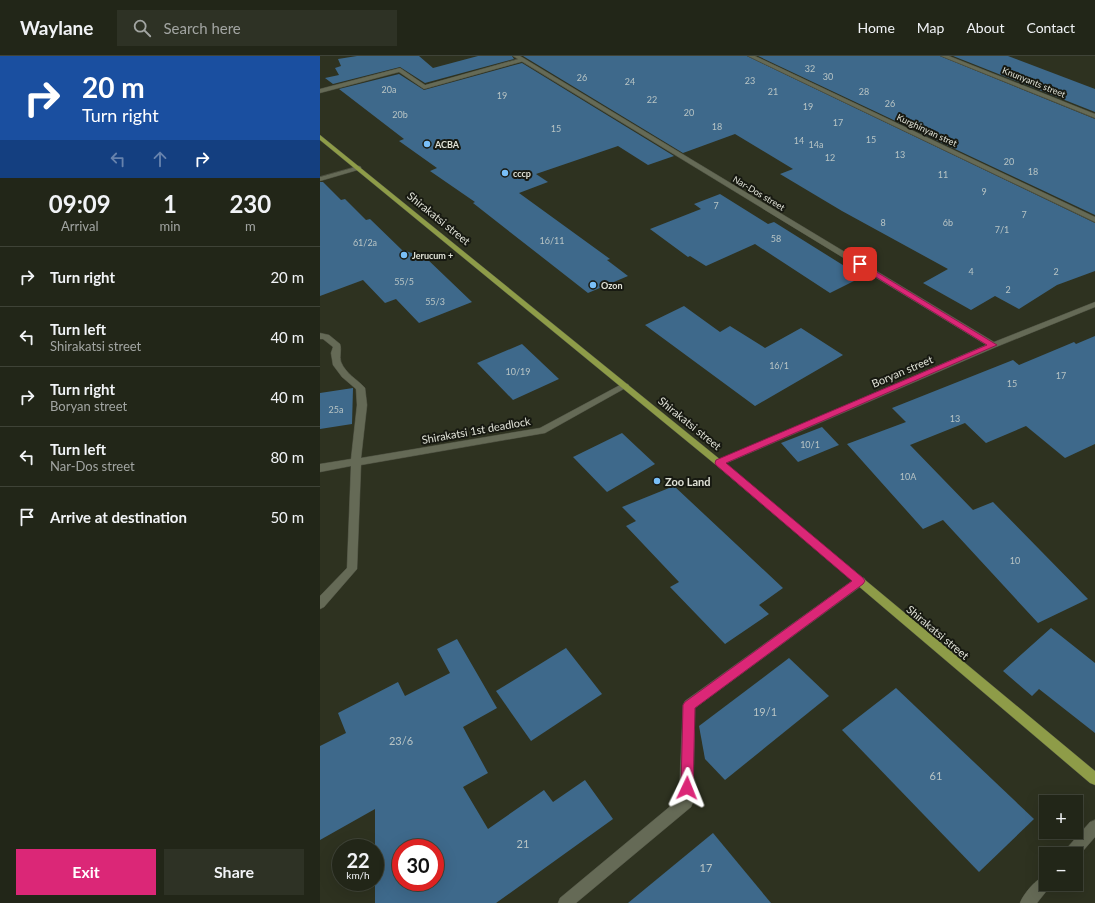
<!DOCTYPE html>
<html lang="en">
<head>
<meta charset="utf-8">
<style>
  :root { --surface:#222618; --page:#2e3225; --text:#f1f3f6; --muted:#a2a5a2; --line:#3f4337; --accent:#db2777 }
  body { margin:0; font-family:Lato,sans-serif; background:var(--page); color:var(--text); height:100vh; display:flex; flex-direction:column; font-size:15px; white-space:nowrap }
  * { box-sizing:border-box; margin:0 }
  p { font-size:13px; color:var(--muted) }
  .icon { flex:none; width:22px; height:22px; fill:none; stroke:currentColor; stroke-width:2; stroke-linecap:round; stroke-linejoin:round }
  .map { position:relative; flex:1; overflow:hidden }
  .drawer { display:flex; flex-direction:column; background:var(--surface); width:320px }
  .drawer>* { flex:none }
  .guide { background:#1a4fa0; color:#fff; overflow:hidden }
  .controls { position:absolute; left:719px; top:739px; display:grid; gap:8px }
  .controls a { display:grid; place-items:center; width:44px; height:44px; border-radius:0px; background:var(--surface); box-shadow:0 4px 16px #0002,0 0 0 1px var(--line); font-size:20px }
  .speed { position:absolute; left:12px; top:783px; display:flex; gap:8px; font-size:20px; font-weight:700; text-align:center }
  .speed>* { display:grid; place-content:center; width:52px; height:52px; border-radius:50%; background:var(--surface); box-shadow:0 4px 16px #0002,0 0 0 1px var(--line); line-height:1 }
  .speed small { font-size:10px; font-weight:400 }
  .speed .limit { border:6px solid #d22; background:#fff; color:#111 }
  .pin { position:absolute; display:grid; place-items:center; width:34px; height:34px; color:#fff; margin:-17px; border-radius:8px; box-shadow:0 2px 6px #0006 }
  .me { position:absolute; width:44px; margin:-22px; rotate:2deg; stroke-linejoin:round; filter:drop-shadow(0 0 3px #0008) }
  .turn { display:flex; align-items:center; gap:14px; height:84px; padding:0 16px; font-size:18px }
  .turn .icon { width:52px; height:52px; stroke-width:2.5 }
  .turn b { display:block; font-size:28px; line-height:34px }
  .lanes { display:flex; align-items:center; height:38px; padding:0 16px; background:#0003; justify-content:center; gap:20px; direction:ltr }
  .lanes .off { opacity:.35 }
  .eta { display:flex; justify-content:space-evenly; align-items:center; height:68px; text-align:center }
  .eta b { font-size:24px; font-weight:700; line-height:28px }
  .action { display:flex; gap:8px; margin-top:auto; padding:8px 16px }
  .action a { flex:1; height:46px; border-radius:0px; background:var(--accent); color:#fff; font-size:16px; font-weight:700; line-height:46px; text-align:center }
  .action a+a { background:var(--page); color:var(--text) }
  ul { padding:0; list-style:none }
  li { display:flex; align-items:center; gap:12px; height:60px; padding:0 16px; border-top:1px solid var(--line) }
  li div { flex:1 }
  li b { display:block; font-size:15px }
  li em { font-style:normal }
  header { display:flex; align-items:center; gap:24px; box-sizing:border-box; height:56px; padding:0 20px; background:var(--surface); border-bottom:1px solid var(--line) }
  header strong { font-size:19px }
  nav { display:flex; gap:22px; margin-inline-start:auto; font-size:14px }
  .search { width:280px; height:36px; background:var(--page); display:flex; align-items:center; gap:10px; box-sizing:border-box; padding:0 14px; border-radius:0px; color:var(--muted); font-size:15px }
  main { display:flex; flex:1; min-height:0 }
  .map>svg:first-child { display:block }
  .building { fill:#3e698b; fill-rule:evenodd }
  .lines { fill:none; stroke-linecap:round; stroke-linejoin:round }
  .service-casing { stroke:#4b4e3f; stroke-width:1 }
  .minor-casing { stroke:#4b4e3f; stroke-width:1 }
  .primary-casing { stroke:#4b4e3f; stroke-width:1 }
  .service { fill:#656a56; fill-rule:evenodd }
  .minor { fill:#656a56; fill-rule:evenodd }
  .primary { fill:#8e9c48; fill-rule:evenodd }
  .route { fill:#db2777; stroke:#8e194d }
  .poi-dot { fill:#79bff8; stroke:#171911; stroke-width:1.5 }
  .labels { text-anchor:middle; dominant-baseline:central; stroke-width:4; stroke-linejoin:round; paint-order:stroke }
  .number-label { font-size:9px; fill:#b8c4c4 }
  .far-street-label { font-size:9px; fill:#e0e2d7; stroke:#171911 }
  .far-poi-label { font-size:9px; font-weight:bold; fill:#e0e2d7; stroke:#171911; text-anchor:start }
  .street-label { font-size:11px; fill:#e0e2d7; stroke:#171911 }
  .poi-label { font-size:11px; font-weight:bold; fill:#e0e2d7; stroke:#171911; text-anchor:start }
  .near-number-label { font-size:11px; fill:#b8c4c4 }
</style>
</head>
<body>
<header>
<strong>Waylane</strong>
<div class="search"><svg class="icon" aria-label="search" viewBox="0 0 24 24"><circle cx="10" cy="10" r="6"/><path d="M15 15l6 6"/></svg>Search here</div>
<nav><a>Home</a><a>Map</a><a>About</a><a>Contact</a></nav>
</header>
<main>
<section class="drawer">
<div class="guide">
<div class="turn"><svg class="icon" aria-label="right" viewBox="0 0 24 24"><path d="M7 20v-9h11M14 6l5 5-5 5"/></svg><div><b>20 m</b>Turn right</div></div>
<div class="lanes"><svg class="icon off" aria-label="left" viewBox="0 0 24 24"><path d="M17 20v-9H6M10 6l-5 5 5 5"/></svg><svg class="icon off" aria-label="ahead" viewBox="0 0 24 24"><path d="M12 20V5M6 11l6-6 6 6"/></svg><svg class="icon" aria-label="right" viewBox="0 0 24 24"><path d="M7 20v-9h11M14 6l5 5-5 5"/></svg></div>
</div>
<div class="eta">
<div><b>09:09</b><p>Arrival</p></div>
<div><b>1</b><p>min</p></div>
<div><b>230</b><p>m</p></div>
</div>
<ul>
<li><svg class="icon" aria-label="right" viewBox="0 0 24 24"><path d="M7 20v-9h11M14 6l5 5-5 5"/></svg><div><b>Turn right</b></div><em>20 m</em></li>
<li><svg class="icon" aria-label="left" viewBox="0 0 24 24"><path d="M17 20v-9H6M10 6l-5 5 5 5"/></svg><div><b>Turn left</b><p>Shirakatsi street</p></div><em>40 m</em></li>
<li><svg class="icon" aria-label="right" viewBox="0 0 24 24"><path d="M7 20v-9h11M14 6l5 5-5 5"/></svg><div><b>Turn right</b><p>Boryan street</p></div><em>40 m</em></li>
<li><svg class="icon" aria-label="left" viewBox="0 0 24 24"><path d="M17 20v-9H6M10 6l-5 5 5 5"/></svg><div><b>Turn left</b><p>Nar-Dos street</p></div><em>80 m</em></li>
<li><svg class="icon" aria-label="arrive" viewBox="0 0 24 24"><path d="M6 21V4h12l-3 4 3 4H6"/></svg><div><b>Arrive at destination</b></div><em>50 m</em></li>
</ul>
<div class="action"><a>Exit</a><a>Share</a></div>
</section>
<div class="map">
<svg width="775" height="847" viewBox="0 0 775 847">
  <rect width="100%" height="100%" fill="#2e3220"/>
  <g class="building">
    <polygon points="37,0 99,0 113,12 158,0 192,0 194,3 105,27 80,11 13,28 5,22 19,19 15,12 21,10 18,3"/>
    <polygon points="203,0 427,0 775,167 775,215 737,229 699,253 675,240 651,254 603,227 628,213 522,155 460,118 473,113 415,78 363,97"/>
    <polygon points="438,0 620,0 775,63 775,159"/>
    <polygon points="633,0 688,0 775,33 775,56"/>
    <polygon points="202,7 354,100 328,109 298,90 216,118 228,126 199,137 290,203 287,204 308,220 268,237 153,147 155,146 110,115 117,112 79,85 84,83 19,33 79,18 104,34"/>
    <polygon points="0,126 3,126 21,144 25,143 46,164 50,163 82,194 105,201 152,246 99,267 76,243 65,247 43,224 0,240"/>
    <polygon points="400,138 448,168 454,166 542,221 510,237 435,188 386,210 370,200 368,201 330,173 381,153 374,148"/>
    <polygon points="364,250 400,276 410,270 445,292 481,272 523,299 435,350 325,269"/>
    <polygon points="775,280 775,388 745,402 706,370 666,387 645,367 590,389 653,454 673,446 768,543 718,567 623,464 603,473 527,388 586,366 572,352 693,304 699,309 754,286 756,288"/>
    <polygon points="202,288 239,323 193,344 157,307"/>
    <polygon points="33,332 32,368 0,373 0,337"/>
    <polygon points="502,371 519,389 478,406 461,387"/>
    <polygon points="302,377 335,408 287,436 253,401"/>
    <polygon points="354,430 463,532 439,549 449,558 405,588 350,531 359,526 306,470 316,465 302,451"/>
    <polygon points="731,572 775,607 775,677 719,633 712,640 683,615"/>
    <path d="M 137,583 L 177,652 L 143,671 L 168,717 L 143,731 L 168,773 L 224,734 L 233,746 L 265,724 L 293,763 L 176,847 L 55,847 L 55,753 L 0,784 L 0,690 L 26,677 L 18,657 L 78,626 L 85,640 L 130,617 L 117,593 ZM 81,792 L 115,792 L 115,826 L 81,826 Z"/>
    <polygon points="246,592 282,638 211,685 176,635"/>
    <polygon points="469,602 509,640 405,724 385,703 379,670"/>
    <polygon points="576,632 714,763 659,816 522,674"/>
    <polygon points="393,777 451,847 308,847"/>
  </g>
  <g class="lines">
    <defs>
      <g id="service">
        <polygon points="202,2 204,3 204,5 104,33 79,16 0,37 0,33 80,12 105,29"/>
        <polygon points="39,110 41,111 41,113 0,125 0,121"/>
        <polygon points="775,764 775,781 756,803 756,798 744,798 746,793 770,766"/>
        <path d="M 726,819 L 726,828 L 732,828 L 717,847 L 700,847 C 704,837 716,823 726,819 Z"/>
      </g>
      <g id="minor">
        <polygon points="193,0 200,0 674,286 775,246 775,251 676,291 402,409 396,409 394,407 396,405 666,289"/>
        <polygon points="428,0 435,0 775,161 775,166"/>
        <polygon points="621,0 629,0 775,58 775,62"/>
        <path d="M 0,277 L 9,279 L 20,288 C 22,294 19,300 21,306 C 26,318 37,323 45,332 L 47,349 L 41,402 L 220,372 L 302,328 L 308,328 L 309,330 L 225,377 L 41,409 L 37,513 L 4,551 L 0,553 L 0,540 L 27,512 L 31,410 L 0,416 L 0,408 L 31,403 L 37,349 L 36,333 L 22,321 L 13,309 L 11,297 L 13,291 L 3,283 L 0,283 Z"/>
        <polygon points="540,521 544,522 546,525 544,528 375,652 373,746 371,751 256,847 238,847 240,842 359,743 363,649 365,645 536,522"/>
      </g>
      <polygon id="primary" points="0,79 402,405 775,715 775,729 770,727 396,409 0,84"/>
    </defs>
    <use href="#service" class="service-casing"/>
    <use href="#minor" class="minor-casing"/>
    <use href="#primary" class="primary-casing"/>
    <use href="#service" class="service"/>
    <use href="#minor" class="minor"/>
    <use href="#primary" class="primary"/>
  </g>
  <polygon class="route" points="540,206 677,289 406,407 543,522 545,525 543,528 375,652 373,732 371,737 367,738 363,737 361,732 363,649 365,646 532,525 396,409 395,407 396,404 667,289 538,210 537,208"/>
  <g class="poi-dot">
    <circle cx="107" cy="88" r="4"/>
    <circle cx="185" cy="117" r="4"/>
    <circle cx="84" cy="199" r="4"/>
    <circle cx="273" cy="229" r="4"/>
    <circle cx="337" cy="425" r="4"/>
  </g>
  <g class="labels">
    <g class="number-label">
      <text x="490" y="12">32</text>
      <text x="508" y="20">30</text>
      <text x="262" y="21">26</text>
      <text x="430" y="24">23</text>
      <text x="310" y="25">24</text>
      <text x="69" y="33">20a</text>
      <text x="453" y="35">21</text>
      <text x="544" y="35">28</text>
      <text x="182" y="39">19</text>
      <text x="332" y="43">22</text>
      <text x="570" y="47">26</text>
      <text x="488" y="50">19</text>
      <text x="369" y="56">20</text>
      <text x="80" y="58">20b</text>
      <text x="518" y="66">17</text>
      <text x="397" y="70">18</text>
      <text x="236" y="72">15</text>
      <text x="551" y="83">15</text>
      <text x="479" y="84">14</text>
      <text x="496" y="88">14a</text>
      <text x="580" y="98">13</text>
      <text x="510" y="101">12</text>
      <text x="689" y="105">20</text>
      <text x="713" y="115">18</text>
      <text x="623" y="118">11</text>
      <text x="664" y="135">9</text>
      <text x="396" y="149">7</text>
      <text x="704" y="158">7</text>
      <text x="563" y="166">8</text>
      <text x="628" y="166">6b</text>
      <text x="682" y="173">7/1</text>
      <text x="456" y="182">58</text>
      <text x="232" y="184">16/11</text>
      <text x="45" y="186">61/2a</text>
      <text x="651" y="215">4</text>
      <text x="736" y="215">2</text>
      <text x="84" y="225">55/5</text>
      <text x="688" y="233">2</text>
      <text x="115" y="245">55/3</text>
      <text x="459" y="309">16/1</text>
      <text x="198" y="315">10/19</text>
      <text x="741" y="319">17</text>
      <text x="692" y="327">15</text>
      <text x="16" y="353">25a</text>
      <text x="635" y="362">13</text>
      <text x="490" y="388">10/1</text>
      <text x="588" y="420">10A</text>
      <text x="695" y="504">10</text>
    </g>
    <g class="far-street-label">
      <text transform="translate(714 26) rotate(22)">Knunyants street</text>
      <text transform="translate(607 74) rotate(25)">Kurghinyan stret</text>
      <text transform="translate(439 137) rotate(31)">Nar-Dos street</text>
    </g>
    <g class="far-poi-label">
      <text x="115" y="88">ACBA</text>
      <text x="193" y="117">ссср</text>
      <text x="92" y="199">Jerucum +</text>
      <text x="281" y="229">Ozon</text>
    </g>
    <g class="street-label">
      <text transform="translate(119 162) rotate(39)">Shirakatsi street</text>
      <text transform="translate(582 315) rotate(-23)">Boryan street</text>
      <text transform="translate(370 367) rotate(39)">Shirakatsi street</text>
      <text transform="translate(156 374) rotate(-10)">Shirakatsi 1st deadlock</text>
      <text transform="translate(618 576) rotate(40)">Shirakatsi street</text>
    </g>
    <g class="poi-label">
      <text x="345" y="425">Zoo Land</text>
    </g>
    <g class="near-number-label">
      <text x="445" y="655">19/1</text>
      <text x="81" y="684">23/6</text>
      <text x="616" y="719">61</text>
      <text x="203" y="787">21</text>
      <text x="386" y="811">17</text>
    </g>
  </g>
</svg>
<div class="controls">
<a>+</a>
<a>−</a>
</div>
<div class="speed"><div>22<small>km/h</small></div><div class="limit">30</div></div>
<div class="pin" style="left:540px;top:208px;background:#d93025"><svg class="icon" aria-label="arrive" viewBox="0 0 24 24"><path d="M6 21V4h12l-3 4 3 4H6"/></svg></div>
<svg class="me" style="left:367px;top:732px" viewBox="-20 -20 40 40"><path d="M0-17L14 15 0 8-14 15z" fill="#db2777" stroke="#fff" stroke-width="4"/></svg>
</div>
</main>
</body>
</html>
